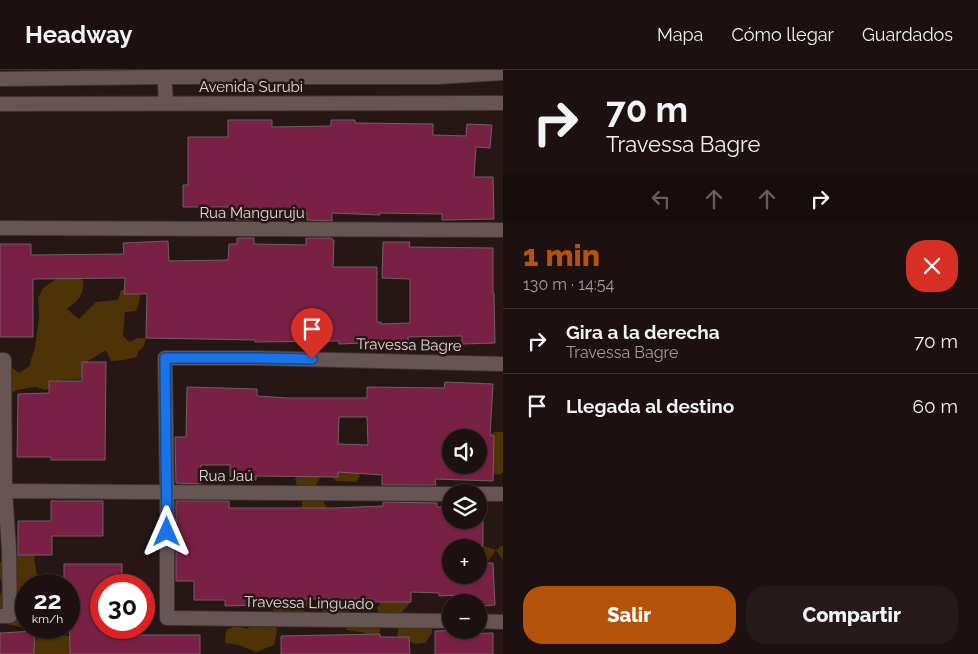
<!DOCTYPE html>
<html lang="es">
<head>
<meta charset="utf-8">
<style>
  :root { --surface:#1c1110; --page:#251a19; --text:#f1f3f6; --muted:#a09d9f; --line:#3a3130; --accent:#b45309 }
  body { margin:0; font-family:Raleway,sans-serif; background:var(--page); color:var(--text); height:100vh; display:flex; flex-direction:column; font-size:19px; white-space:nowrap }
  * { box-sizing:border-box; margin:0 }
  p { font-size:16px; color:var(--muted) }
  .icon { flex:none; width:28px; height:28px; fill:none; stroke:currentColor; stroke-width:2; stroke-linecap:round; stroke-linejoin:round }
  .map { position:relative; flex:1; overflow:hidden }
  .sheet { display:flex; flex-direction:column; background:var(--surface); width:475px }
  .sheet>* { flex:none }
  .top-card { background:#1c1110; color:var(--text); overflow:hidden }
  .tools { position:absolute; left:442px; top:359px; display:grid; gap:10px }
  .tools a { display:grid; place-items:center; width:45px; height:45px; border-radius:50%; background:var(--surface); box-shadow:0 1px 4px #0004,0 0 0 1px var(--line); font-size:25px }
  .speed { position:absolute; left:15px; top:504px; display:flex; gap:10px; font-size:25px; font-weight:700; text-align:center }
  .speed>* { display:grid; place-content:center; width:65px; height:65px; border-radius:50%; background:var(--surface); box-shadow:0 1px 4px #0004,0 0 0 1px var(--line); line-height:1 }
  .speed small { font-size:12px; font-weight:400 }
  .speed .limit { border:8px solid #d22; background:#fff; color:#111 }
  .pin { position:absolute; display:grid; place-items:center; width:42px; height:42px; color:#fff; margin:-51px -21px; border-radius:50% 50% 50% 0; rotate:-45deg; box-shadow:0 0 5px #0007 }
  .pin .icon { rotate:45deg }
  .me { position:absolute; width:55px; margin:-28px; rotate:0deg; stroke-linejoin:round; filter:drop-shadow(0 0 4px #0008) }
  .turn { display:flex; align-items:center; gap:18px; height:105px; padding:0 20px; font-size:22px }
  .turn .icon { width:65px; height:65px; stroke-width:2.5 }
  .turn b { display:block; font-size:35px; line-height:42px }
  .lanes { display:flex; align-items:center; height:48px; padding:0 20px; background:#0003; justify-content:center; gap:25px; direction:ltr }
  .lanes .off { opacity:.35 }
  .round { display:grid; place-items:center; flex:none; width:52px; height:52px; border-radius:20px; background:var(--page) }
  .overview { display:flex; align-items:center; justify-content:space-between; height:85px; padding:0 20px }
  h1 { font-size:30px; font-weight:800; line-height:38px; color:var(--accent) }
  .action { display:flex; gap:10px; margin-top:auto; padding:10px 20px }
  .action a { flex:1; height:58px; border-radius:20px; background:var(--accent); color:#fff; font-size:20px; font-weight:800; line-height:58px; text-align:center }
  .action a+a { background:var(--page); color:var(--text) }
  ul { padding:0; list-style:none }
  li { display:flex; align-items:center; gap:15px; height:65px; padding:0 20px; border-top:1px solid var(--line) }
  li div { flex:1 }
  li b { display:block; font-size:19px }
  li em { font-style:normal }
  header { display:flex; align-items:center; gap:30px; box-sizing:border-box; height:70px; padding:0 25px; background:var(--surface); border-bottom:1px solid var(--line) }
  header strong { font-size:24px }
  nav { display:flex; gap:28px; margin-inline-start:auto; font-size:18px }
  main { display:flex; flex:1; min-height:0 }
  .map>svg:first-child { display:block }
  .green { fill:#4d3305 }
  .building { fill:#792145; stroke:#715f64; fill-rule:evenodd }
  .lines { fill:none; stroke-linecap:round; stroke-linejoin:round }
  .minor-casing { stroke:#3c3131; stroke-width:16 }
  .tertiary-casing { stroke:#3c3131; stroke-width:16 }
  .minor { stroke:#675553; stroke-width:14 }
  .tertiary { stroke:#675553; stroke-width:14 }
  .route-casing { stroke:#114b97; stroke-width:12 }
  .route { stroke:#1a73e8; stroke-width:9 }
  .labels { text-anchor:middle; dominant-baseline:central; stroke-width:5; stroke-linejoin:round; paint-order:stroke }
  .street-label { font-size:15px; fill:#e1d6d4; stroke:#261715 }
</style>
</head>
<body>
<header>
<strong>Headway</strong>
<nav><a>Mapa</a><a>Cómo llegar</a><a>Guardados</a></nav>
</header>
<main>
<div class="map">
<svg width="503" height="584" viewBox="0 0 503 584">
  <rect width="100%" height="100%" fill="#261715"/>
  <g class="green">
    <path d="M 73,206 L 83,210 C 84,225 79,230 67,239 L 79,249 L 96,232 L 118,230 L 121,220 L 137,220 L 141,223 L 139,232 L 136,241 L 125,242 L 123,266 L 130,272 L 138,268 L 146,268 L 144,276 L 138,282 L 137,287 L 124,290 L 111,291 L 106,280 L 88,291 L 83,309 L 62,310 L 55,317 L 45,320 L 35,317 L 17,320 L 0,330 L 6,293 L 19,303 L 30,296 L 31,290 L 35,278 L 39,246 L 38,228 L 43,218 L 59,207 Z"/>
    <polygon points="494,362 503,362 503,402 500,405 494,404 489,366"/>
    <polygon points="353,398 360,406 356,412 336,411 332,406 322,405 313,419 321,428 327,438 302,439 302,432 295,409 302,401"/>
    <polygon points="469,471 496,480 503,475 503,490 496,480 486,494 479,485 479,478 461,478"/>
    <polygon points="16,484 36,484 34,489 39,515 26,515 26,558 30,558 30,559 7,554 0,542 0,526 4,514 0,509 0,493"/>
    <polygon points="291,520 305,520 310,532 298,549 275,555 277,560 274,575 256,582 239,575 225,573 226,560 236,556 247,559 257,550 274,544 272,531"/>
    <polygon points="328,522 365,525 362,535 351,539 343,550 322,546 323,538"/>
    <polygon points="406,525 411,532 394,551 380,548 377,537 384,529"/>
    <polygon points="349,553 367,553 381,559 377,567 361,562 346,560"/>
    <polygon points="399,555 432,555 432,563 425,573 415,574 397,566"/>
    <polygon points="47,558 64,566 81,566 83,584 31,584 32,575"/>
  </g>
  <g class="building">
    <polygon points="228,50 272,50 272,57 331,56 331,50 355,50 355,53 433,54 433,65 466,66 467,54 492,55 490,78 476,77 474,107 493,107 494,149 442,150 442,144 380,143 380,145 332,143 332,151 307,150 307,143 286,143 286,140 253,140 253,150 236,150 235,137 183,137 183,115 188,115 188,67 228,67"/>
    <polygon points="237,168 254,168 254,174 306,175 306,168 332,168 332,170 334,170 333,197 377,197 377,252 381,252 381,254 410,253 410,209 382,208 383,172 410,172 409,177 493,178 493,223 494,223 495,273 462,274 462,266 408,267 409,280 386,281 386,273 364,275 364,273 339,274 339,271 255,272 255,270 146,268 147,224 124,224 125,208 33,209 33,267 0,267 0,174 31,174 31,185 124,184 123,173 168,171 169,191 228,190 229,174 237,174"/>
    <polygon points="82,292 106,292 105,390 51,390 51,387 17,387 18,324 49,323 49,311 82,311"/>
    <path d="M 445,312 L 493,314 L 490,365 L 494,366 L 493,411 L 435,409 L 436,415 L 382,415 L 382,405 L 338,402 L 338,407 L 256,406 L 256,410 L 230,410 L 230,395 L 201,395 L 201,414 L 176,413 L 175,367 L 186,367 L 187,317 L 257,319 L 257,326 L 287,328 L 367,328 L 367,317 L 444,318 ZM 339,347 L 367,347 L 368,375 L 338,374 ZM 451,368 L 479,368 L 479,395 L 451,395 Z"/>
    <polygon points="51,431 103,431 103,466 52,466 52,485 18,485 18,451 51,451"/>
    <polygon points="176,431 229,431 229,438 334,438 383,436 383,432 437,433 437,437 451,437 451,450 483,450 483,476 451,477 451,505 479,505 479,493 493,493 495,535 479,536 479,532 461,532 461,525 439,526 439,523 411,522 411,532 372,532 372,529 285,529 258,531 257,535 225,536 225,530 194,530 194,511 176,511"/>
    <polygon points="64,494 122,494 122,515 101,515 101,558 122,558 122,565 200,565 200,584 70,584 69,515 64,515"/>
    <polygon points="464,560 464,564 493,563 493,584 435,584 435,561"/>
    <polygon points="35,561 34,584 0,584 0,563"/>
    <polygon points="380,564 380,567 409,567 410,584 281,584 281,566"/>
  </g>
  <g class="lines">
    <defs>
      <g id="minor">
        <polyline points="164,0 166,33"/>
        <polyline points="0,158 503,160"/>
        <polyline points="0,290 4,290 5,421 9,479 10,546 0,546"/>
        <polyline points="0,421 451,424"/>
        <polyline points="479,424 503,424"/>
        <polyline points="451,551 167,548 167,422 165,288 254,288 503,294"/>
        <polyline points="479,551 503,552"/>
      </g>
      <g id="tertiary">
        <polyline points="0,9 164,7 438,7 503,3"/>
        <polyline points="0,34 503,33"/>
      </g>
    </defs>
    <use href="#minor" class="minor-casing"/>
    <use href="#tertiary" class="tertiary-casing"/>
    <use href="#minor" class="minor"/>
    <use href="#tertiary" class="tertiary"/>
  </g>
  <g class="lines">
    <defs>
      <polyline id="route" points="167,462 165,288 254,288 312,289"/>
    </defs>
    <use href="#route" class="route-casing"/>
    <use href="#route" class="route"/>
  </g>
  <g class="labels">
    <g class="street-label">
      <text x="251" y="17">Avenida Surubi</text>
      <text x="252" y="143">Rua Manguruju</text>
      <text transform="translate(409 275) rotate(1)">Travessa Bagre</text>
      <text x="226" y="406">Rua Jaú</text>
      <text transform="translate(309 533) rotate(1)">Travessa Linguado</text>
    </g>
  </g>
</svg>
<div class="tools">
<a><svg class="icon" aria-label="sound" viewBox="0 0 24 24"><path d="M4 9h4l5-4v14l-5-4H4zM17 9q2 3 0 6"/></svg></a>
<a><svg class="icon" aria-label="layers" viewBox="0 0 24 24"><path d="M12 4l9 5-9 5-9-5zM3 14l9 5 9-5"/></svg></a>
<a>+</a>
<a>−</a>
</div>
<div class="speed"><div>22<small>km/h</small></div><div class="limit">30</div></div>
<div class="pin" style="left:312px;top:289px;background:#d93025"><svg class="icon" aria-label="arrive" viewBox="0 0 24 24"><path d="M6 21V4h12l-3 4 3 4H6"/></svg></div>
<svg class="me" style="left:167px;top:462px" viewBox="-20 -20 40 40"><path d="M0-17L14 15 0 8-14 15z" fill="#1a73e8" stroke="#fff" stroke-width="4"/></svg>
</div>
<section class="sheet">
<div class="top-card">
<div class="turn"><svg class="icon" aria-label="right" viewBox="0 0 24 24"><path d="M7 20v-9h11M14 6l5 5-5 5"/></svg><div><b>70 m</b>Travessa Bagre</div></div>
<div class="lanes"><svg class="icon off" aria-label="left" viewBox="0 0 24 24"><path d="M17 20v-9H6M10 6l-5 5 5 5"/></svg><svg class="icon off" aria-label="ahead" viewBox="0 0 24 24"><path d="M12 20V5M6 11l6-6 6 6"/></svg><svg class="icon off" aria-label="ahead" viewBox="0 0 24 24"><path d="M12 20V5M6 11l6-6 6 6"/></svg><svg class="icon" aria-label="right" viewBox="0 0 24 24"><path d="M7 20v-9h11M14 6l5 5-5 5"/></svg></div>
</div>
<div class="overview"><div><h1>1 min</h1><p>130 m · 14:54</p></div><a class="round" style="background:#d93025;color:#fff"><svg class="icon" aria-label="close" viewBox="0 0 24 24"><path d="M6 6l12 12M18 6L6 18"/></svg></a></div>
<ul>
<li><svg class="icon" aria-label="right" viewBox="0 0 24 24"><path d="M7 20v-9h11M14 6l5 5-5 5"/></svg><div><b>Gira a la derecha</b><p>Travessa Bagre</p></div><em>70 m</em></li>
<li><svg class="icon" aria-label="arrive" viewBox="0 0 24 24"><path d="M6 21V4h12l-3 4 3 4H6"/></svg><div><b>Llegada al destino</b></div><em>60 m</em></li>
</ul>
<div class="action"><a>Salir</a><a>Compartir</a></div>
</section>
</main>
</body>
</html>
